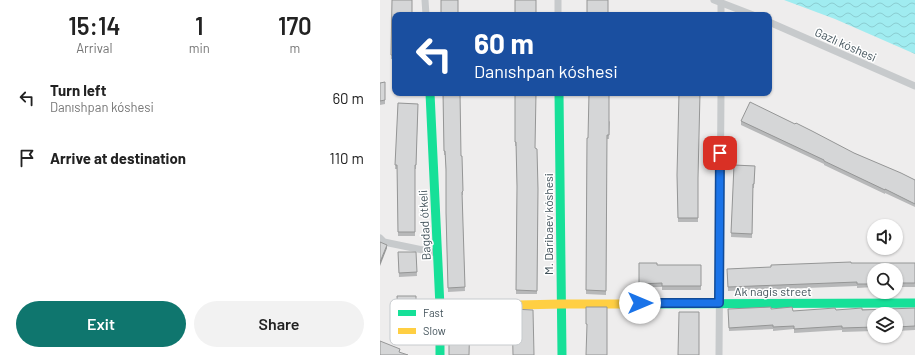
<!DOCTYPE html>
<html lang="en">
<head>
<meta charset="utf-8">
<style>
  :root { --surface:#fff; --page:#f2f2f2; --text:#222; --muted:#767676; --accent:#0f766e }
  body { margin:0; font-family:Barlow,sans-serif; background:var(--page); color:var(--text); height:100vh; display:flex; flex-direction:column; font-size:15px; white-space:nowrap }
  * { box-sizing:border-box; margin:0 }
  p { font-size:13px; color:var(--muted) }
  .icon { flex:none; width:22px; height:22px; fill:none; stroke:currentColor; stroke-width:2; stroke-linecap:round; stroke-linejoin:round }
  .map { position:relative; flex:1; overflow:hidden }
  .drawer { display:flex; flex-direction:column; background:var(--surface); width:380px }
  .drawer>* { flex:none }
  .hud { position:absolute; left:12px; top:12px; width:380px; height:84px; border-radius:8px; box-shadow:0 1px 3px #0004; background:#1a4fa0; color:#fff; overflow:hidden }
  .fabs { position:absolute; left:487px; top:219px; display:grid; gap:8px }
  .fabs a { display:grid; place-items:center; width:36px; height:36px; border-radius:50%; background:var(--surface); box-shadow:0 1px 3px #0004; font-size:20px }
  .pin { position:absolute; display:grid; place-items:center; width:34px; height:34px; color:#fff; margin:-17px; border-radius:8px; box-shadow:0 2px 6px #0006 }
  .me { position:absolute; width:44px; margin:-22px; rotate:90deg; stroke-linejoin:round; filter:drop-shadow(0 0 3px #0008) }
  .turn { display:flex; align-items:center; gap:14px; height:84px; padding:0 16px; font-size:18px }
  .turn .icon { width:52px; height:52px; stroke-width:2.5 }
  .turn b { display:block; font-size:28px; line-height:34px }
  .eta { display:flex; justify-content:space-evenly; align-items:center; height:68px; text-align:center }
  .eta b { font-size:24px; font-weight:600; line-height:28px }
  .cta { display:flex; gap:8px; margin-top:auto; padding:8px 16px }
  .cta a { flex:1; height:46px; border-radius:24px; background:var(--accent); color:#fff; font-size:16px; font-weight:600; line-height:46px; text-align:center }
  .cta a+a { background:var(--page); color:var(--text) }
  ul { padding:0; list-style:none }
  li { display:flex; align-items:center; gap:12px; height:60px; padding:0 16px }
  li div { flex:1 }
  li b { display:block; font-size:15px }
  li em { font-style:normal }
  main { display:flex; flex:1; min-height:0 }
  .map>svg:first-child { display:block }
  .water { fill:url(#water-waves) }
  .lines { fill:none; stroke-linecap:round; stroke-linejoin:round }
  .street { stroke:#c7cacc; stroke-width:7 }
  .fast { stroke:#16e098; stroke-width:9 }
  .slow { stroke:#ffcf43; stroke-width:9 }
  .wall { fill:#b7b8b9 }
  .shaded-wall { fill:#959696 }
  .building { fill:#d5d6d7; stroke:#959696 }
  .route-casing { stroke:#114b97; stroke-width:10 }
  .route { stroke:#1a73e8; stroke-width:7 }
  .labels { text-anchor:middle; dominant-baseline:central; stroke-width:3; stroke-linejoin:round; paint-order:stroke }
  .street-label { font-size:12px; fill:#43535b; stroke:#fff }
  .key { fill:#fff; stroke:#c7cbce; stroke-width:1 }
  .key-label { font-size:11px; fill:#43535b }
</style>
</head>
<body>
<main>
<section class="drawer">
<div class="eta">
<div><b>15:14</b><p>Arrival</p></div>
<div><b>1</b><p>min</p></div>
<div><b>170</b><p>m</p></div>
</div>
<ul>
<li><svg class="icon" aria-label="left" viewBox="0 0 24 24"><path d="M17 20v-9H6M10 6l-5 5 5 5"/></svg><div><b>Turn left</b><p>Danıshpan kóshesi</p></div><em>60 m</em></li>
<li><svg class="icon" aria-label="arrive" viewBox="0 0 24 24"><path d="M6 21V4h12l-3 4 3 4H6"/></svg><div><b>Arrive at destination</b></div><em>110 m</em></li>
</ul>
<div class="cta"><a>Exit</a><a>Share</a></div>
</section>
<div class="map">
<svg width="535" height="355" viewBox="0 0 535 355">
  <defs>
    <pattern id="water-waves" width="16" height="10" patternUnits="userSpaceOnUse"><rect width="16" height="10" fill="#a0ecf0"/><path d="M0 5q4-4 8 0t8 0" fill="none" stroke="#8bccd0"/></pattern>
  </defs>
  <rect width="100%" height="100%" fill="#eeeded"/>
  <polygon class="water" points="404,0 535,0 535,54 455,19"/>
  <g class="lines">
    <g class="street">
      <polyline points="45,0 46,15"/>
      <polyline points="178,0 178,15"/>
      <polyline points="334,0 373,15"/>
      <polyline points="341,15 341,3"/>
      <polyline points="389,22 535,86"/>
      <polyline points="0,238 4,242 57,253"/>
      <polyline points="339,355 341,93"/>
    </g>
    <g class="fast">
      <polyline points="50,93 60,307 60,355"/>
      <polyline points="179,93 182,355"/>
      <polyline points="268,304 535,303"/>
    </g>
    <polyline class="slow" points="60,307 181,304 268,304"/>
  </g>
  <g class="wall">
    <polygon points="12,0 15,15 15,80 13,80 13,59 11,59"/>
    <polygon points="5,82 5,104 0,105 0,83"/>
    <polygon points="63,93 81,156 83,191 83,195 82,195 85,291 68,292 66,217 66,172 65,155 64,155"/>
    <polygon points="135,93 155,148 158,189 157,294 136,294 137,189 136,146 135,146"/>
    <polygon points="18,103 38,104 36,169 35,169 35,236 18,236 17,169 15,169"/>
    <polygon points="230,121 229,139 227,139 226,295 206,294 207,138 208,138"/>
    <polygon points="361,121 474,153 535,180 535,207 505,193 505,194 444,165 444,164 361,125"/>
    <polygon points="354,165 375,166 374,188 373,188 372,238 351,237"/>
    <polygon points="297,175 318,180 318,222 298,222"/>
    <polygon points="18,252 36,252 37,276 19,277"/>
    <polygon points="259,263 277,265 321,265 321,290 282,290 282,287 259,287"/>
    <polygon points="471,263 535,263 535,287 516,287 516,270 494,270 494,287 477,288 477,286 348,291 347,273"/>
    <polygon points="17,296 36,296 36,320 18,321"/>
    <polygon points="535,308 535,330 516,331 516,314 494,314 494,331 462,332 462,330 414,333 414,329 393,331 393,329 349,331 348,309 391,309 413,311"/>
  </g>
  <polygon class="shaded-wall" points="7,245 7,248 0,266 0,262"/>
  <g class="building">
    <polygon points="12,0 32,0 32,15 15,15 15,76 13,76 13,55 11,55"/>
    <rect x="61" y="0" width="17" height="15"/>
    <rect x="135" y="0" width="21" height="15"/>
    <rect x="207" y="0" width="21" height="15"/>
    <polygon points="5,82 5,100 0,101 0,83"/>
    <polygon points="63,93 80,93 81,156 82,156 83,191 82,192 85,287 68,288 66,213 66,169 65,151 64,151"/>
    <polygon points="135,93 156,93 155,148 157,149 158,189 157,291 136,290 137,186 136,142 135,142"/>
    <polygon points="209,93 229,93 229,135 227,135 226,291 206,290 207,138 208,138"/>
    <polygon points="299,93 320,93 318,178 318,218 298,218 297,175"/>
    <polygon points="370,102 415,124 416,123 432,131 474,153 521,173 535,180 535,204 505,189 505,190 444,161 444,160 361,121"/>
    <polygon points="18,103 38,104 36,165 35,165 35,232 18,232 17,165 15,165"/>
    <polygon points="354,165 375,166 374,184 373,184 372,234 351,233"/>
    <polygon points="0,242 7,245 0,262"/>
    <polygon points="18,252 36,252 37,272 19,273"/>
    <polygon points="471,262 471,263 535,263 535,283 516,283 516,270 494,270 494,284 477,284 477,282 348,287 347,269 391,267 391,265"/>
    <polygon points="259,263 277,263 277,265 321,265 321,286 282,286 282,283 259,284"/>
    <polygon points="17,296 36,296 36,317 18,317"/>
    <polygon points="206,307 227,307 227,355 206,355 207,324 206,324"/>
    <polygon points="391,307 391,309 412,307 413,311 455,308 456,310 482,308 482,310 535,308 535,326 516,327 516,314 494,314 494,327 462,328 462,326 414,329 414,326 393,327 393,325 349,328 348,309"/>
    <polygon points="132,309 153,310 154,355 133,355"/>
    <polygon points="299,312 319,312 319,355 298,355"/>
    <polygon points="69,314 90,315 89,355 69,355"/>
    <polygon points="0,341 20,349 19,352 28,355 0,355"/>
  </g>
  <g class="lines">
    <defs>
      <polyline id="route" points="260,303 339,303 340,153"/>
    </defs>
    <use href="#route" class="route-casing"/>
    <use href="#route" class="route"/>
  </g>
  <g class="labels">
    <g class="street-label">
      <text transform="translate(466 44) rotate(24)">Gazlı kóshesi</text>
      <text transform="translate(168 224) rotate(-90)">M. Daribaev kóshesi</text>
      <text transform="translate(44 225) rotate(-93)">Bagdad ótkeli</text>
      <text x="393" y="291">Ak nagis street</text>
    </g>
  </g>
  <rect x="10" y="299" width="132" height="46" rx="6" class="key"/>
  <rect x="18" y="310" width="18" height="6" fill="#16e098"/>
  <rect x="18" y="328" width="18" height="6" fill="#ffcf43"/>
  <g class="key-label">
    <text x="43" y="317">Fast</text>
    <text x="43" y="335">Slow</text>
  </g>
</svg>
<div class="fabs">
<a><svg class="icon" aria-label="sound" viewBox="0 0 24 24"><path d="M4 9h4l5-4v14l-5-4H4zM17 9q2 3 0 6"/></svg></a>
<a><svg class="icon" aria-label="search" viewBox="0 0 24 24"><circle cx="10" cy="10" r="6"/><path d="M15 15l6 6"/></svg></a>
<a><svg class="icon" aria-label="layers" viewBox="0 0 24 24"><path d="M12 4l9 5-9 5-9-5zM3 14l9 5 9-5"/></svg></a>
</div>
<div class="pin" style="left:340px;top:153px;background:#d93025"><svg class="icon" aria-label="arrive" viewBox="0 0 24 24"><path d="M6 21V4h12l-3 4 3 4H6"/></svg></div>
<svg class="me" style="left:260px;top:303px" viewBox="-20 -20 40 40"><circle r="19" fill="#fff"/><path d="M0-13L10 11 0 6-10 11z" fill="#1a73e8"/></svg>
<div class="hud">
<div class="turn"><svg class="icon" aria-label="left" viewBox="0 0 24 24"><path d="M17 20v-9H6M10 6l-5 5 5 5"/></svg><div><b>60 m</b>Danıshpan kóshesi</div></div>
</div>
</div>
</main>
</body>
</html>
